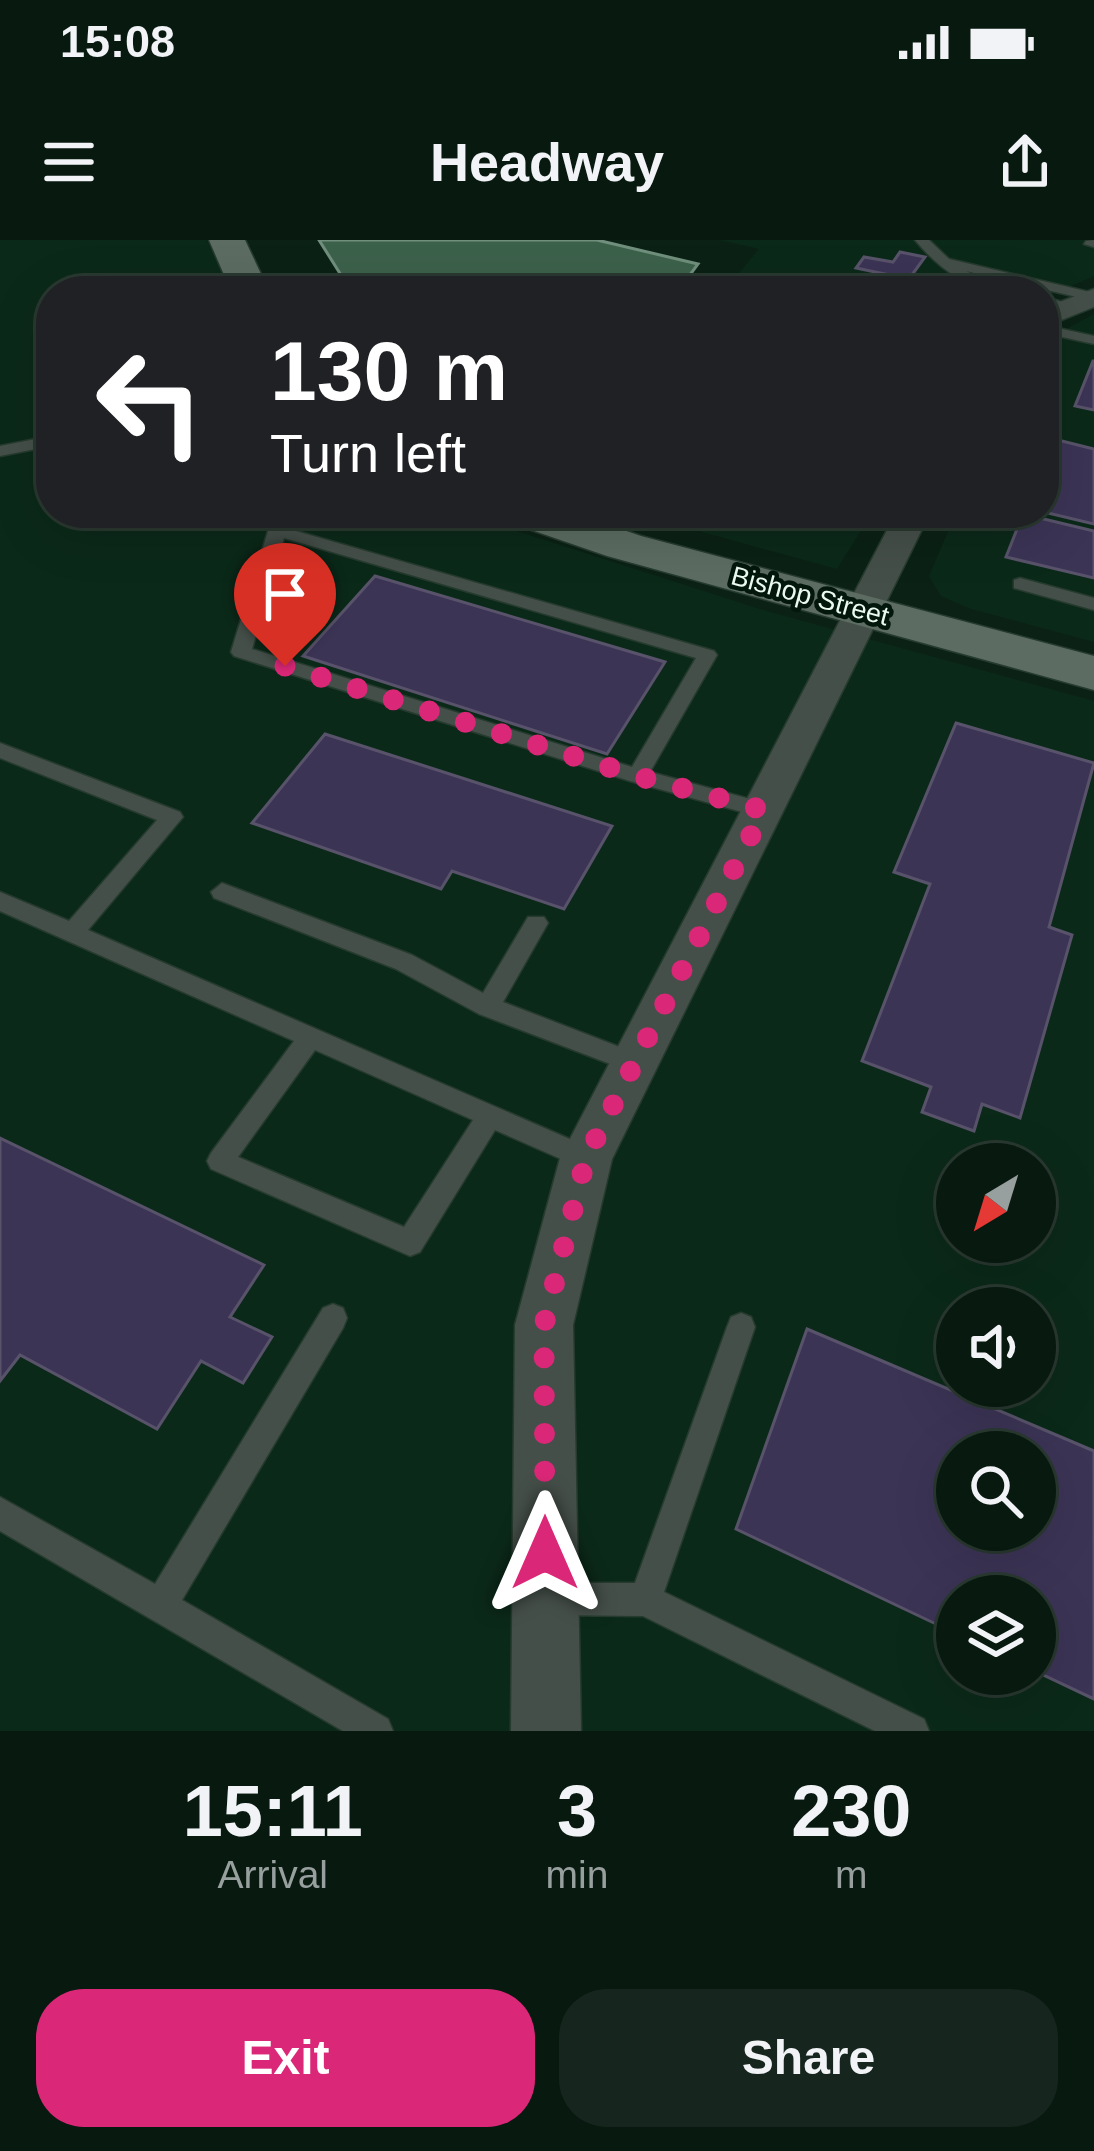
<!DOCTYPE html>
<html lang="en">
<head>
<meta charset="utf-8">
<style>
  :root { --surface:#081910; --page:#16261e; --text:#f1f3f6; --muted:#98a09f; --line:#293830; --accent:#db2777 }
  body { margin:0; font-family:Helvetica,sans-serif; background:var(--page); color:var(--text); height:100vh; display:flex; flex-direction:column; font-size:45px; white-space:nowrap }
  * { box-sizing:border-box; margin:0 }
  p { font-size:39px; color:var(--muted) }
  .icon { flex:none; width:66px; height:66px; fill:none; stroke:currentColor; stroke-width:2; stroke-linecap:round; stroke-linejoin:round }
  .map { position:relative; height:1491px; overflow:hidden }
  .drawer { display:flex; flex-direction:column; background:var(--surface); flex:1 }
  .drawer>* { flex:none }
  .banner { position:absolute; left:36px; top:36px; width:1023px; height:252px; border-radius:48px; box-shadow:0 12px 48px #0002,0 0 0 3px var(--line); background:#202124; color:#fff; overflow:hidden }
  .needle { width:78px; rotate:218deg }
  .tools { position:absolute; left:936px; top:903px; display:grid; gap:24px }
  .tools a { display:grid; place-items:center; width:120px; height:120px; border-radius:50%; background:var(--surface); box-shadow:0 12px 48px #0002,0 0 0 3px var(--line); font-size:60px }
  .pin { position:absolute; display:grid; place-items:center; width:102px; height:102px; color:#fff; margin:-123px -51px; border-radius:50% 50% 50% 0; rotate:-45deg; box-shadow:0 0 12px #0007 }
  .pin .icon { rotate:45deg }
  .me { position:absolute; width:132px; margin:-66px; rotate:0deg; stroke-linejoin:round; filter:drop-shadow(0 0 9px #0008) }
  .turn { display:flex; align-items:center; gap:42px; height:252px; padding:0 36px; font-size:54px }
  .turn .icon { width:156px; height:156px; stroke-width:2.5 }
  .turn b { display:block; font-size:84px; line-height:102px }
  .eta { display:flex; justify-content:space-evenly; align-items:center; height:204px; text-align:center }
  .eta b { font-size:72px; font-weight:700; line-height:84px }
  .cta { display:flex; gap:24px; margin-top:auto; padding:24px 36px }
  .cta a { flex:1; height:138px; border-radius:48px; background:var(--accent); color:#fff; font-size:48px; font-weight:700; line-height:138px; text-align:center }
  .cta a+a { background:var(--page); color:var(--text) }
  .status { display:flex; justify-content:space-between; align-items:center; height:84px; padding:0 60px; background:var(--surface); direction:ltr }
  .status svg { height:33px; fill:currentColor }
  header { display:flex; justify-content:space-between; align-items:center; height:156px; padding:0 36px; background:var(--surface); font-size:54px; font-weight:700 }
  .map>svg:first-child { display:block }
  .built { fill:#0b2919; fill-rule:evenodd }
  .water { fill:#3c614b; stroke:#708f7c; stroke-width:3 }
  .building { fill:#3c3455; stroke:#58536a; stroke-width:3; fill-rule:evenodd }
  .lines { fill:none; stroke-linecap:round; stroke-linejoin:round }
  .lane-casing { stroke:#263b2f; stroke-width:3 }
  .street-casing { stroke:#263b2f; stroke-width:3 }
  .secondary-casing { stroke:#263b2f; stroke-width:3 }
  .lane { fill:#454f49; fill-rule:evenodd }
  .street { fill:#454f49; fill-rule:evenodd }
  .secondary { fill:#5c6c62; fill-rule:evenodd }
  .route { stroke:#db2777; stroke-width:21; stroke-dasharray:0 37.8 }
  .labels { text-anchor:middle; dominant-baseline:central; stroke-width:9; stroke-linejoin:round; paint-order:stroke }
  .far-street-label { font-size:27px; fill:#ebf9f0; stroke:#03170c }
</style>
</head>
<body>
<div class="status"><b>15:08</b><svg viewBox="0 0 49 12"><path d="M0 12V9h3v3zM5 12V6h3v6zM10 12V3h3v9zM15 12V0h3v12zM26 1h20v11H26zM47 4h2v5h-2z"/></svg></div>
<header><svg class="icon" aria-label="menu" viewBox="0 0 24 24"><path d="M4 6h16M4 12h16M4 18h16"/></svg>Headway<svg class="icon" aria-label="share" viewBox="0 0 24 24"><path d="M12 15V3M7 8l5-5 5 5M5 13v7h14v-7"/></svg></header>
<div class="map">
<svg width="1094" height="1491" viewBox="0 0 1094 1491">
  <rect width="100%" height="100%" fill="#0b2115"/>
  <g class="built">
    <path d="M 0,0 L 206,0 L 237,51 L 51,51 L 51,273 L 460,273 L 763,370 L 1094,461 L 1094,1491 L 0,1491 ZM 957,924 L 1035,924 L 1035,1002 L 957,1002 ZM 957,1068 L 1035,1068 L 1035,1146 L 957,1146 ZM 957,1212 L 1035,1212 L 1035,1290 L 957,1290 ZM 957,1356 L 1035,1356 L 1035,1434 L 957,1434 Z"/>
    <polygon points="720,0 1094,0 1094,36 1044,58 1044,51 724,51 759,9"/>
    <polygon points="1094,74 1094,402 971,369 941,356 929,336 956,273 1044,273 1044,101"/>
    <polygon points="633,273 872,273 837,329"/>
  </g>
  <polygon class="water" points="319,0 597,0 698,24 678,51 351,51"/>
  <g class="building">
    <polygon points="900,12 925,17 909,39 856,28 864,17 893,22"/>
    <polygon points="1093,121 1094,121 1094,170 1075,166"/>
    <polygon points="1054,199 1094,209 1094,284 1044,272 1044,221"/>
    <polygon points="1023,274 1094,291 1094,338 1006,317"/>
    <polygon points="375,336 665,422 607,514 303,416"/>
    <polygon points="956,483 1094,523 1049,687 1072,695 1020,878 982,864 974,891 922,872 931,847 862,821 930,644 894,632"/>
    <polygon points="325,494 612,586 564,669 452,631 441,649 252,583"/>
    <polygon points="0,898 264,1025 230,1077 272,1097 243,1143 201,1121 157,1189 20,1115 0,1141"/>
    <path d="M 807,1089 L 1094,1211 L 1094,1459 L 1035,1431 L 1035,1356 L 957,1356 L 957,1394 L 736,1289 ZM 957,1212 L 1035,1212 L 1035,1290 L 957,1290 Z"/>
  </g>
  <g class="lines">
    <defs>
      <g id="lane">
        <path d="M 915,0 L 929,0 L 949,19 L 1094,53 L 1094,61 L 966,31 L 1010,51 C 969,51 940,30 915,0 Z"/>
        <polygon points="1094,0 1094,7 1084,4 1086,1"/>
        <polygon points="863,41 892,48 894,51 853,51"/>
        <polygon points="1044,57 1074,65 1076,68 1069,72 1044,65"/>
        <polygon points="1044,85 1094,96 1094,104 1044,93"/>
        <polygon points="51,196 51,206 0,216 0,206"/>
        <path d="M 284,273 L 303,273 L 289,289 L 714,411 L 717,415 L 650,532 L 772,565 L 775,570 L 772,575 L 764,578 L 630,541 L 234,416 L 231,412 L 268,291 ZM 284,298 L 696,418 L 632,527 L 252,409 Z"/>
        <polygon points="1020,338 1094,358 1094,370 1014,348 1014,340"/>
        <path d="M 0,503 L 180,572 L 183,577 L 88,690 L 595,910 L 599,918 L 595,926 L 586,930 L 495,890 L 420,1012 L 410,1016 L 211,929 L 207,921 L 211,913 L 294,801 L 0,671 L 0,652 L 69,681 L 157,580 L 0,518 ZM 315,810 L 473,880 L 404,987 L 238,917 Z"/>
        <polygon points="222,643 412,715 483,753 528,677 544,677 548,683 503,762 643,816 647,823 643,830 634,833 479,774 396,729 214,658 211,652"/>
        <polygon points="333,1064 343,1068 347,1078 343,1088 182,1360 388,1479 393,1491 343,1491 0,1291 0,1257 155,1344 323,1068"/>
        <polygon points="741,1073 751,1077 755,1087 664,1352 924,1479 929,1491 875,1491 643,1376 545,1375 533,1371 529,1359 533,1347 545,1343 635,1343 727,1087 731,1077"/>
      </g>
      <g id="street">
        <polygon points="1094,49 1094,67 1044,87 1044,68"/>
        <polygon points="896,273 930,273 612,919 573,1085 581,1491 511,1491 515,1085 560,918"/>
      </g>
      <g id="secondary">
        <polygon points="209,0 245,0 269,51 231,51"/>
        <polygon points="504,273 574,273 641,296 1094,416 1094,450 607,316 511,283"/>
      </g>
    </defs>
    <use href="#lane" class="lane-casing"/>
    <use href="#street" class="street-casing"/>
    <use href="#secondary" class="secondary-casing"/>
    <use href="#lane" class="lane"/>
    <use href="#street" class="street"/>
    <use href="#secondary" class="secondary"/>
  </g>
  <g class="lines">
    <polyline class="route" points="285,426 637,536 764,570 586,918 544,1085 545,1313"/>
  </g>
  <g class="labels">
    <g class="far-street-label">
      <text transform="translate(810 356) rotate(15)">Bishop Street</text>
    </g>
  </g>
</svg>
<div class="tools">
<a><svg class="needle" viewBox="-14 -14 28 28"><path d="M0-13l5 13h-10z" fill="#e53935"/><path d="M0 13l5-13h-10z" fill="#98a09f"/></svg></a>
<a><svg class="icon" aria-label="sound" viewBox="0 0 24 24"><path d="M4 9h4l5-4v14l-5-4H4zM17 9q2 3 0 6"/></svg></a>
<a><svg class="icon" aria-label="search" viewBox="0 0 24 24"><circle cx="10" cy="10" r="6"/><path d="M15 15l6 6"/></svg></a>
<a><svg class="icon" aria-label="layers" viewBox="0 0 24 24"><path d="M12 4l9 5-9 5-9-5zM3 14l9 5 9-5"/></svg></a>
</div>
<div class="pin" style="left:285px;top:426px;background:#d93025"><svg class="icon" aria-label="arrive" viewBox="0 0 24 24"><path d="M6 21V4h12l-3 4 3 4H6"/></svg></div>
<svg class="me" style="left:545px;top:1313px" viewBox="-20 -20 40 40"><path d="M0-17L14 15 0 8-14 15z" fill="#db2777" stroke="#fff" stroke-width="4"/></svg>
<div class="banner">
<div class="turn"><svg class="icon" aria-label="left" viewBox="0 0 24 24"><path d="M17 20v-9H6M10 6l-5 5 5 5"/></svg><div><b>130 m</b>Turn left</div></div>
</div>
</div>
<section class="drawer">
<div class="eta">
<div><b>15:11</b><p>Arrival</p></div>
<div><b>3</b><p>min</p></div>
<div><b>230</b><p>m</p></div>
</div>
<div class="cta"><a>Exit</a><a>Share</a></div>
</section>
</body>
</html>
